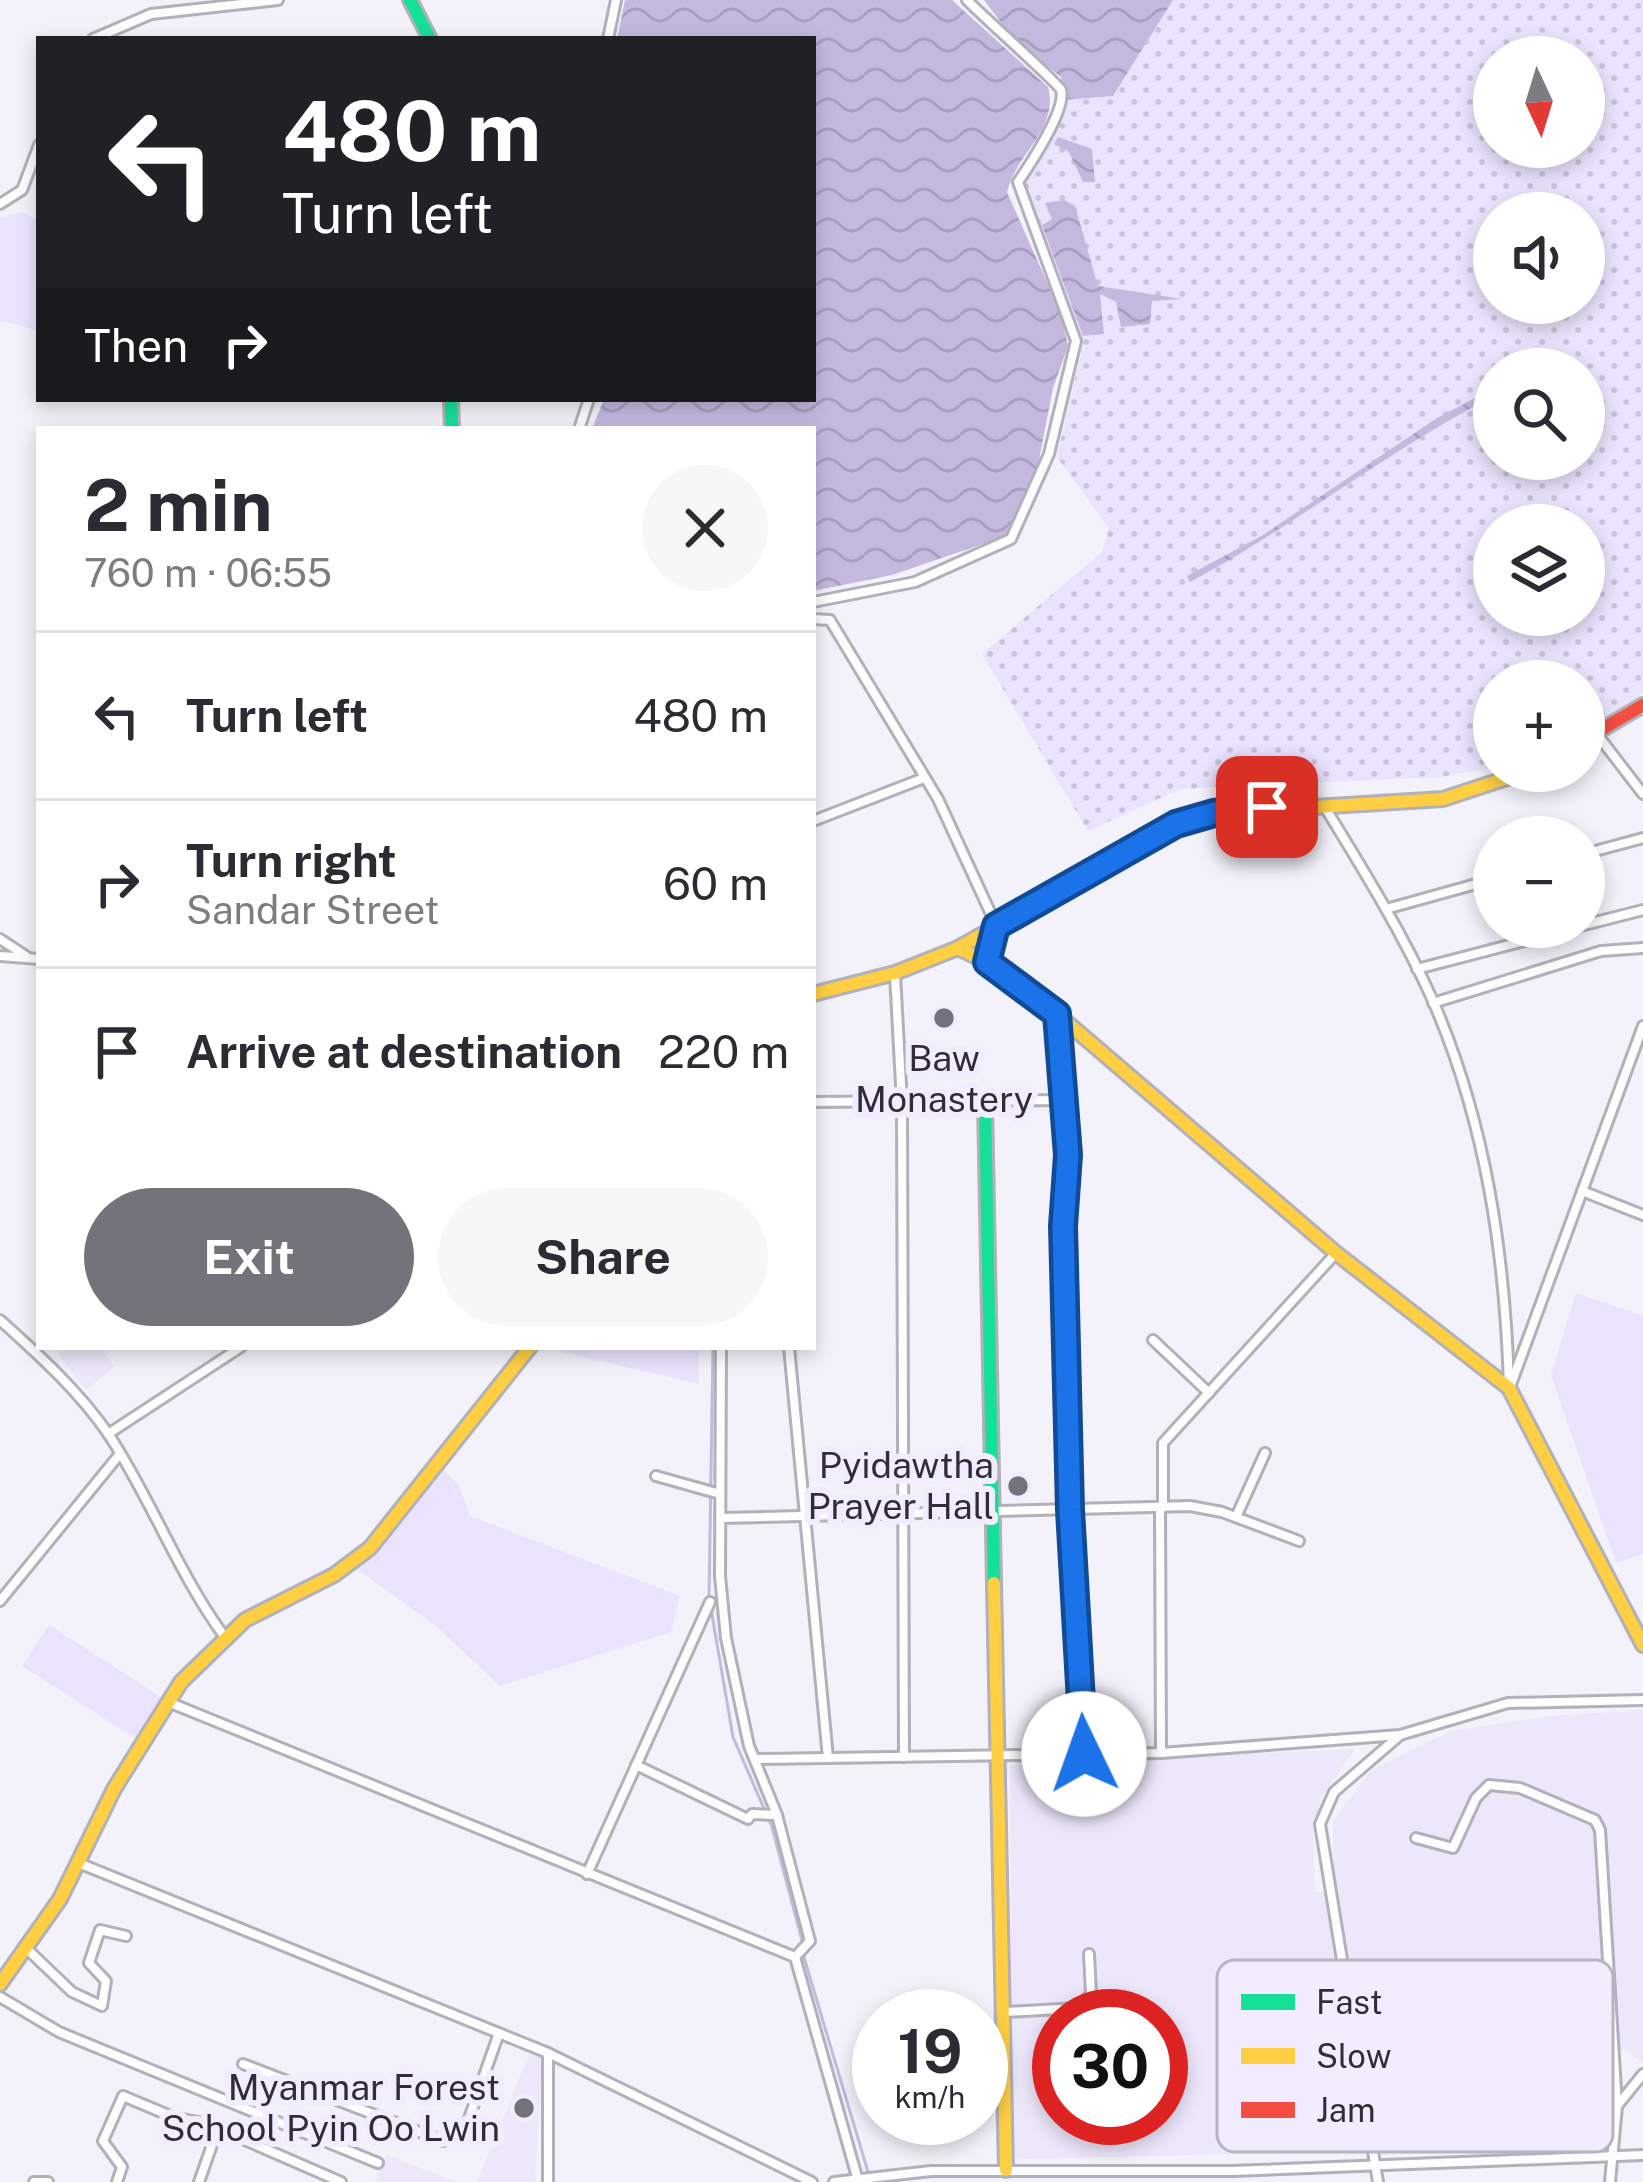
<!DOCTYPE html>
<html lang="en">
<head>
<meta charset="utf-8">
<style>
  :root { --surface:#fff; --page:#f7f7f7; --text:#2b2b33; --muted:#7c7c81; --line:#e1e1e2; --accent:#74727b }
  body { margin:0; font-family:"Public Sans",sans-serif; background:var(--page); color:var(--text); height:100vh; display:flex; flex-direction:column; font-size:45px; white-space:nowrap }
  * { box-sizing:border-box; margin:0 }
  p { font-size:39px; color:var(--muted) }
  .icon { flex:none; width:66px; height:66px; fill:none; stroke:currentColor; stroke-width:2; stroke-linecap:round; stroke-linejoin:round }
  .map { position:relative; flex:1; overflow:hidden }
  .sheet { position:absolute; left:36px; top:426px; width:780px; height:924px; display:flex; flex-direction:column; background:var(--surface); border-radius:0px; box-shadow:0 6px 18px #0003 }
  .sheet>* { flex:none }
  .top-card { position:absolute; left:36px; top:36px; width:780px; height:366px; border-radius:0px; box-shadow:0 6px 18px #0003; background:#202124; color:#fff; overflow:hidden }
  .needle { width:78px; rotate:176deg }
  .fabs { position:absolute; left:1473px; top:36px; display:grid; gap:24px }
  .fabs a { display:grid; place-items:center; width:132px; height:132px; border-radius:50%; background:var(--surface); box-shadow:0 6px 18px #0003; font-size:60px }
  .speed { position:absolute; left:852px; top:1989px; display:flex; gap:24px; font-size:60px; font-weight:700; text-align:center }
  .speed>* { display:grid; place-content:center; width:156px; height:156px; border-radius:50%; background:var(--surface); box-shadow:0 6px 18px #0003; line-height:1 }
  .speed small { font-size:30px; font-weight:400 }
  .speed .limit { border:18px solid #d22; background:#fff; color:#111 }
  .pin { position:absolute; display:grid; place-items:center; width:102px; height:102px; color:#fff; margin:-51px; border-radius:24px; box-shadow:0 6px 18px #0006 }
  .me { position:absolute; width:132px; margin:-66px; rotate:357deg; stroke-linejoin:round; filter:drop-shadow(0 0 9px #0008) }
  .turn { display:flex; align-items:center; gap:42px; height:252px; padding:0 48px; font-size:54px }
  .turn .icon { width:156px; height:156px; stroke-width:2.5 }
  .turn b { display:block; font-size:84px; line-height:102px }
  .then { display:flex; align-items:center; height:114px; padding:0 48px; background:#0003; gap:24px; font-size:45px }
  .round { display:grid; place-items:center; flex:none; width:126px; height:126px; border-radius:63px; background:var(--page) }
  .summary { display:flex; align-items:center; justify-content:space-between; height:204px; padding:0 48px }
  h1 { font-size:72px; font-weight:700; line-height:90px }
  .action { display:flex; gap:24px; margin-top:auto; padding:24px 48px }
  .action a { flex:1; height:138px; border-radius:72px; background:var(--accent); color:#fff; font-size:48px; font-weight:700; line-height:138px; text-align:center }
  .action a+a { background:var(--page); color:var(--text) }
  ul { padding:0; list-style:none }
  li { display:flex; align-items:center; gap:36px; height:168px; padding:0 48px; border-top:3px solid var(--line) }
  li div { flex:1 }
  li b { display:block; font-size:45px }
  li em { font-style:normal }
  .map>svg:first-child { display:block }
  .built { fill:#ece7fa; fill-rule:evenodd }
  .grass { fill:url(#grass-dots); fill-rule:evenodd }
  .park { fill:#eae3fd }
  .water { fill:url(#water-waves) }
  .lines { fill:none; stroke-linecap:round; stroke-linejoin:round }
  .stream { stroke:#c3b8de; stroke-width:3 }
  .street-casing { stroke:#b2b0b8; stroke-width:14 }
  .fast-casing { stroke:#b2b0b8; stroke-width:18 }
  .slow-casing { stroke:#b2b0b8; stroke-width:18 }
  .jam-casing { stroke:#b2b0b8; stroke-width:18 }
  .street { stroke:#fdfdfe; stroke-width:8 }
  .fast { stroke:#16e098; stroke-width:12 }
  .slow { stroke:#ffcf43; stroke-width:12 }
  .jam { stroke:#f24e42; stroke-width:12 }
  .route-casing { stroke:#114b97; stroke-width:30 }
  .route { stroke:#1a73e8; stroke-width:21 }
  .poi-dot { fill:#74727b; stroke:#f2edfe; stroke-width:4.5 }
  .labels { text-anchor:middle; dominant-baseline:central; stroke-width:12; stroke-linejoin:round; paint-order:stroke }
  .poi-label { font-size:36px; fill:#302d37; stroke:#f2edfe; text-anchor:end }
  .key { fill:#f2edfe; stroke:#b8b3c2; stroke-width:3 }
  .key-label { font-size:33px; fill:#302d37 }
</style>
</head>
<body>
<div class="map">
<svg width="1643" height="2182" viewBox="0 0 1643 2182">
  <defs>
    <pattern id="grass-dots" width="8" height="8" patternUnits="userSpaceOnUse" patternTransform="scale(3)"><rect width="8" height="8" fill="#eae3fd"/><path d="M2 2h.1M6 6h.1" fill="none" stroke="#c9c3d9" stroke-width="1.8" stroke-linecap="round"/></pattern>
    <pattern id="water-waves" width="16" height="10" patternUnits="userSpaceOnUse" patternTransform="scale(3)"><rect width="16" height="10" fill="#c3b8de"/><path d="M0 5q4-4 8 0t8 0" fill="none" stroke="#a89ebf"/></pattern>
  </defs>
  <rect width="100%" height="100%" fill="#f3f1fa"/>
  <g class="built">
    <polygon points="68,1347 100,1347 114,1367 86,1390 58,1354"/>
    <path d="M 1643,1710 L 1643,2063 L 1624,2049 L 1597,2050 L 1601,2146 L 1012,2159 L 1010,1765 L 1355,1749 L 1322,1796 L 1313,1833 L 1315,1892 L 1334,1892 L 1333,1820 L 1372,1770 L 1451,1731 L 1549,1716 ZM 1059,2016 L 1161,2016 L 1161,2118 L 1059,2118 Z"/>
    <polygon points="530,2052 542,2057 535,2182 477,2182"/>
    <polygon points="387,2154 387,2155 456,2182 375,2182"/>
  </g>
  <path class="grass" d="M 1173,0 L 1643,0 L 1643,694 L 1584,730 L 1584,681 L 1494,681 L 1494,767 L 1440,777 L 1180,789 L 1088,831 L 982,654 L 1102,552 L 1109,528 L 1057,457 L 1083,345 L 1022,184 L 1048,143 L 1064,100 L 1113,96 ZM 1494,57 L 1584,57 L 1584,147 L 1494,147 ZM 1494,213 L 1584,213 L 1584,303 L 1494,303 ZM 1494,369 L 1584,369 L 1584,459 L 1494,459 ZM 1494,525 L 1584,525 L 1584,615 L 1494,615 Z"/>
  <g class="park">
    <polygon points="23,212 39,221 39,331 0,320 0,218"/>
    <polygon points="1576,1293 1643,1316 1643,1554 1616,1563 1551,1375"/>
    <polygon points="564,1347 699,1347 699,1384 562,1352"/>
    <polygon points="441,1467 459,1486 470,1516 680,1596 671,1632 500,1686 436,1626 356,1568"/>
    <polygon points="49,1625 164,1699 137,1739 22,1666"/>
  </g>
  <g class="water">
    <path d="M 625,0 L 952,0 L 1048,87 C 1059,130 1016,153 1007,192 L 1061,314 L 1068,346 L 1053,388 L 1036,475 L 1014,525 L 1003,537 L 892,575 L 813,591 L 813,429 L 592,429 L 604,399 L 813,399 L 813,39 L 617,39 Z"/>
    <polygon points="984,0 1173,0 1113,96 1064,100 1061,77 1015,41"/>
    <polygon points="1058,137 1092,149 1095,182 1083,182 1069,152 1054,144"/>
    <polygon points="1064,200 1075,206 1098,286 1182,299 1152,301 1150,324 1121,327 1116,302 1100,294 1104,334 1083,336 1042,225 1052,219 1045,203"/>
    <path d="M 1494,388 L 1494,396 C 1388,450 1295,526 1190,582 L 1187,576 L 1263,535 L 1437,418 Z"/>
  </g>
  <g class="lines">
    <g class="stream">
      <polyline points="709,1599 713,1347"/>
      <polyline points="711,1609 733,1737 772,1827 803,1944"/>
      <polyline points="803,1954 871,2182"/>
    </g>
    <defs>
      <g id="street">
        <polyline points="93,39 151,14 278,0"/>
        <polyline points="608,39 616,0"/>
        <polyline points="0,204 22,190 39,145"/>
        <polyline points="579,429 589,399"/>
        <path d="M 813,602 L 915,582 L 1011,539 L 1049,454 L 1076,341 L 1018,182 C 1029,166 1067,109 1061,90 C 1058,83 980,14 967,0"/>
        <polyline points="813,619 830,620 938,799 996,925"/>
        <polyline points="1596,733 1643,794"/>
        <path d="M 1326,809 C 1364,871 1403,934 1433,1001 C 1486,1123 1505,1255 1509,1386"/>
        <polyline points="813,821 924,778"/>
        <polyline points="1584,854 1643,838"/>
        <polyline points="1386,909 1494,879"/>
        <polyline points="1584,925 1643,910"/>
        <polyline points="0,939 26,956"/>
        <polyline points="0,956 39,959"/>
        <polyline points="1417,969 1578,927"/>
        <polyline points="895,974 902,1103 904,1757"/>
        <polyline points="1433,1003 1601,951 1643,948"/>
        <polyline points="1057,1014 1068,1155 1063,1226 1070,1510 1084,1754"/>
        <polyline points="813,1102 1063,1100"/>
        <polyline points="1582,1191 1643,1215"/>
        <path d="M 0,1320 C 39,1355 79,1391 109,1435 C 151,1499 178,1573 224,1636"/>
        <polyline points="1153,1340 1209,1393"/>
        <polyline points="721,1347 720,1576 726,1638 749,1746 777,1815 810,1941 795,1957 857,2177"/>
        <polyline points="789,1347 828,1758"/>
        <polyline points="1510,1387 1643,1026"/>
        <polyline points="108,1434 241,1347"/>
        <polyline points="656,1476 720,1494"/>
        <polyline points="1160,1507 1161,1753"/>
        <polyline points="1163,1507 1163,1443 1336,1253"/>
        <polyline points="1236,1517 1265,1453"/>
        <polyline points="721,1518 1190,1506 1222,1512 1299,1541"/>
        <polyline points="0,1601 119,1455"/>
        <polyline points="168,1702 795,1957"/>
        <polyline points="755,1759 1161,1753 1400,1735 1508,1703 1643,1700"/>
        <polyline points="636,1765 748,1819 752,1814 777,1815"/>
        <polyline points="1416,1838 1453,1848 1476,1798 1489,1785 1520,1788 1595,1820 1600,1830 1617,2106"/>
        <polyline points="81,1864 548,2053 812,2182"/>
        <polyline points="587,1874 710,1602"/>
        <polyline points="27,1949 72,1992 102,2006 106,1981 89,1963 100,1930 126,1936"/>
        <polyline points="0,1997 59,2032 378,2163"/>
        <polyline points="1006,2012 1078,2008 1091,1994 1089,1954"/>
        <polyline points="243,2064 443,2141 467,2124 499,2033"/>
        <polyline points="34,2182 48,2182"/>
        <polyline points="117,2182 122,2167 103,2141 123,2096 173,2117 208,2124"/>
        <polyline points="199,2182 212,2145 208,2124 341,2182"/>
        <polyline points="548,2182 548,2053"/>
        <polyline points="834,2182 931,2171 1232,2171 1643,2155"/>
        <polyline points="1378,2182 1320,1824 1334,1792 1399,1736"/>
        <polyline points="1610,2182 1617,2106 1643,2074"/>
      </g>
      <g id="fast">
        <polyline points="410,0 430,39"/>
        <polyline points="451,399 452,429"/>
        <polyline points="985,1101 994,1583"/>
      </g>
      <g id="slow">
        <polyline points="958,948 987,962 1057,1014 1336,1253 1509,1388 1643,1645"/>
        <polyline points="813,994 895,973 958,948 1176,825 1265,810 1443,799 1528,771"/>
        <polyline points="994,1583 1006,2170"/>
        <polyline points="0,1984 60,1899 114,1789 181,1682 245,1620 334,1575 370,1548 530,1347"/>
      </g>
      <g id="jam">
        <polyline points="1584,740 1643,705"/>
        <polyline points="987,962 996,926"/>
      </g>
    </defs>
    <use href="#street" class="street-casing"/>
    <use href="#fast" class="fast-casing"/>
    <use href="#slow" class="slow-casing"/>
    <use href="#jam" class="jam-casing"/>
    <use href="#street" class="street"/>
    <use href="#fast" class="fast"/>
    <use href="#slow" class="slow"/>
    <use href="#jam" class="jam"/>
  </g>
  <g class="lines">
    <defs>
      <polyline id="route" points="1084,1754 1070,1510 1063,1226 1068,1155 1057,1014 987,962 996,926 1176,824 1214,813 1267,807"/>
    </defs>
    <use href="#route" class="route-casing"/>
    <use href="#route" class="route"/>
  </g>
  <g class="poi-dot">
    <circle cx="944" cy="1018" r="12"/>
    <circle cx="1018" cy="1486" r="12"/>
    <circle cx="524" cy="2108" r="12"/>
  </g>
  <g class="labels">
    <g class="poi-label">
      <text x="944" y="1058" text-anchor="middle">Baw<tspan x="944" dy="41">Monastery</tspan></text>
      <text x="994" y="1465">Pyidawtha<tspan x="994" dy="41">Prayer Hall</tspan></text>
      <text x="500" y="2087">Myanmar Forest<tspan x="500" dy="41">School Pyin Oo Lwin</tspan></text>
    </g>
  </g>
  <rect x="1217" y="1960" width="396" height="192" rx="18" class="key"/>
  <rect x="1241" y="1994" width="54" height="16" fill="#16e098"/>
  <rect x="1241" y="2048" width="54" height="16" fill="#ffcf43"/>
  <rect x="1241" y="2102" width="54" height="16" fill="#f24e42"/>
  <g class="key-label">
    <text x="1316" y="2014">Fast</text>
    <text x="1316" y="2068">Slow</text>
    <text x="1316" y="2122">Jam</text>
  </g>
</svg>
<div class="fabs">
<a><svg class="needle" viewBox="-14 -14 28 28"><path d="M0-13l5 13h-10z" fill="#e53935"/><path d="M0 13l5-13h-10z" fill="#7c7c81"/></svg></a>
<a><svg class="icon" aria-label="sound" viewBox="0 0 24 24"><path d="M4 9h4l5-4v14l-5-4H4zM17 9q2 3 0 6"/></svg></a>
<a><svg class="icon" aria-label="search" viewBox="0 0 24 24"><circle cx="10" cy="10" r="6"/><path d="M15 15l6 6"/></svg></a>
<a><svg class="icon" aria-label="layers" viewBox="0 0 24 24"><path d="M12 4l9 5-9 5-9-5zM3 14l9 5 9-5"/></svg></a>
<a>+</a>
<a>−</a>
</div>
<div class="speed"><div>19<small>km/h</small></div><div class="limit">30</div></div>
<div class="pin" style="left:1267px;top:807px;background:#d93025"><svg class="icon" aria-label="arrive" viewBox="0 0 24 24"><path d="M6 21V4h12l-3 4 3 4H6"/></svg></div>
<svg class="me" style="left:1084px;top:1754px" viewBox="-20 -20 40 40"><circle r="19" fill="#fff"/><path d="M0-13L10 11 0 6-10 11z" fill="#1a73e8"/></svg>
<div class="top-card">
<div class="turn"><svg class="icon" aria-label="left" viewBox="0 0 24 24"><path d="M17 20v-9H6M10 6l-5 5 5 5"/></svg><div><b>480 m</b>Turn left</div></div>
<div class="then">Then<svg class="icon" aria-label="right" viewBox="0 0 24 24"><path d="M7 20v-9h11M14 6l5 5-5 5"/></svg></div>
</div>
<section class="sheet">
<div class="summary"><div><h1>2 min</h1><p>760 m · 06:55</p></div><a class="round"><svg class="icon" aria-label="close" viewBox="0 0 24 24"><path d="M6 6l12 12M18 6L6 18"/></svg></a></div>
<ul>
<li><svg class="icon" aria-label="left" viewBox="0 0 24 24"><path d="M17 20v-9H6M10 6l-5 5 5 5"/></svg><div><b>Turn left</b></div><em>480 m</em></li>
<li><svg class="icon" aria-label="right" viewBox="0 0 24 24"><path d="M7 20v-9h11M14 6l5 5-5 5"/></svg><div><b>Turn right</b><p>Sandar Street</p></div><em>60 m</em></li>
<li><svg class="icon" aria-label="arrive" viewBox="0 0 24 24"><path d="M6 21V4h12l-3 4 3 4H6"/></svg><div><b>Arrive at destination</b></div><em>220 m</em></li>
</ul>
<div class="action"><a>Exit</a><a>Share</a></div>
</section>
</div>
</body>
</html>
